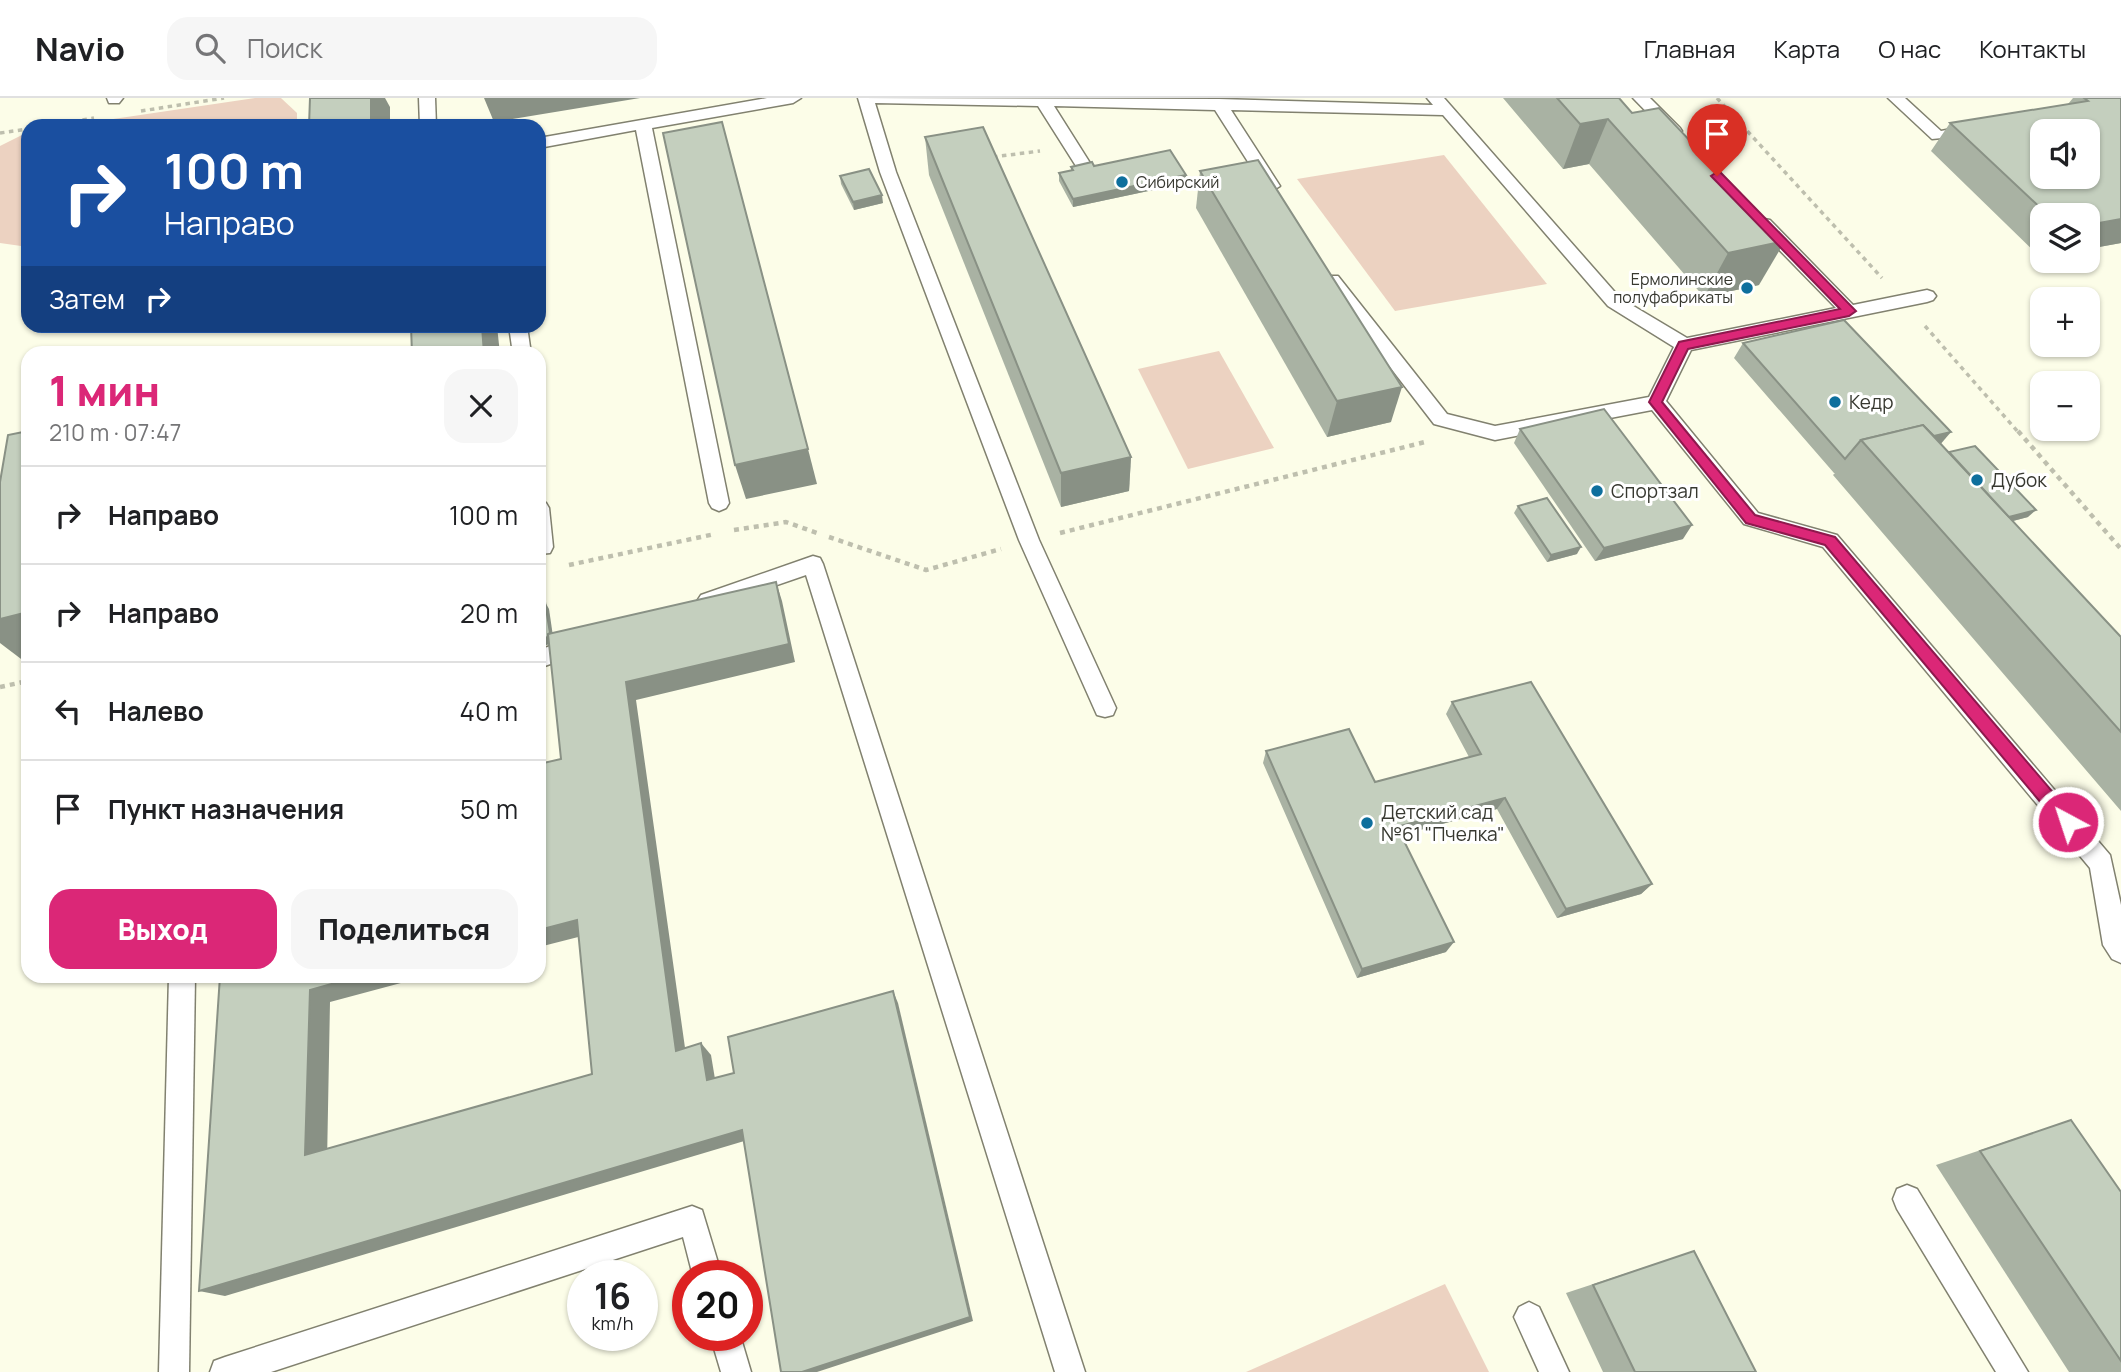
<!DOCTYPE html>
<html lang="ru">
<head>
<meta charset="utf-8">
<style>
  :root { --surface:#fff; --page:#f6f6f6; --text:#202124; --muted:#757577; --line:#e0e0e0; --accent:#db2777 }
  body { margin:0; font-family:Manrope,sans-serif; background:var(--page); color:var(--text); height:100vh; display:flex; flex-direction:column; font-size:26px; white-space:nowrap }
  * { box-sizing:border-box; margin:0 }
  p { font-size:23px; color:var(--muted) }
  .icon { flex:none; width:38px; height:38px; fill:none; stroke:currentColor; stroke-width:2; stroke-linecap:round; stroke-linejoin:round }
  .map { position:relative; flex:1; overflow:hidden }
  .side { position:absolute; left:21px; top:248px; width:525px; height:637px; display:flex; flex-direction:column; background:var(--surface); border-radius:21px; box-shadow:0 2px 5px #0004 }
  .side>* { flex:none }
  .banner { position:absolute; left:21px; top:21px; width:525px; height:214px; border-radius:21px; box-shadow:0 2px 5px #0004; background:#1a4fa0; color:#fff; overflow:hidden }
  .tools { position:absolute; left:2030px; top:21px; display:grid; gap:14px }
  .tools a { display:grid; place-items:center; width:70px; height:70px; border-radius:14px; background:var(--surface); box-shadow:0 2px 5px #0004; font-size:35px }
  .speed { position:absolute; left:567px; top:1162px; display:flex; gap:14px; font-size:35px; font-weight:700; text-align:center }
  .speed>* { display:grid; place-content:center; width:91px; height:91px; border-radius:50%; background:var(--surface); box-shadow:0 2px 5px #0004; line-height:1 }
  .speed small { font-size:18px; font-weight:400 }
  .speed .limit { border:10px solid #d22; background:#fff; color:#111 }
  .pin { position:absolute; display:grid; place-items:center; width:60px; height:60px; color:#fff; margin:-72px -30px; border-radius:50% 50% 50% 0; rotate:-45deg; box-shadow:0 0 7px #0007 }
  .pin .icon { rotate:45deg }
  .me { position:absolute; width:77px; margin:-38px; rotate:320deg; stroke-linejoin:round; filter:drop-shadow(0 0 5px #0008) }
  .turn { display:flex; align-items:center; gap:24px; height:147px; padding:0 28px; font-size:32px }
  .turn .icon { width:91px; height:91px; stroke-width:2.5 }
  .turn b { display:block; font-size:49px; line-height:60px }
  .then { display:flex; align-items:center; height:66px; padding:0 28px; background:#0003; gap:14px; font-size:26px }
  .round { display:grid; place-items:center; flex:none; width:74px; height:74px; border-radius:21px; background:var(--page) }
  .overview { display:flex; align-items:center; justify-content:space-between; height:119px; padding:0 28px }
  h1 { font-size:42px; font-weight:800; line-height:52px; color:var(--accent) }
  .cta { display:flex; gap:14px; margin-top:auto; padding:14px 28px }
  .cta a { flex:1; height:80px; border-radius:21px; background:var(--accent); color:#fff; font-size:28px; font-weight:800; line-height:80px; text-align:center }
  .cta a+a { background:var(--page); color:var(--text) }
  ul { padding:0; list-style:none }
  li { display:flex; align-items:center; gap:21px; height:98px; padding:0 28px; border-top:2px solid var(--line) }
  li div { flex:1 }
  li b { display:block; font-size:26px }
  li em { font-style:normal }
  header { display:flex; align-items:center; gap:42px; box-sizing:border-box; height:98px; padding:0 35px; background:var(--surface); border-bottom:2px solid var(--line) }
  header strong { font-size:33px }
  nav { display:flex; gap:38px; margin-inline-start:auto; font-size:24px }
  .search { width:490px; height:63px; background:var(--page); display:flex; align-items:center; gap:18px; box-sizing:border-box; padding:0 24px; border-radius:21px; color:var(--muted); font-size:26px }
  .map>svg:first-child { display:block }
  .green { fill:#ecd2c1 }
  .lines { fill:none; stroke-linecap:round; stroke-linejoin:round }
  .lane-casing { stroke:#81816f; stroke-width:3 }
  .path-far1 { stroke:#bebfae; stroke-width:3.5; stroke-dasharray:4.5 4.5; stroke-linecap:butt }
  .path { stroke:#bebfae; stroke-width:4.5; stroke-dasharray:5 5; stroke-linecap:butt }
  .lane { fill:#fff; fill-rule:evenodd }
  .wall { fill:#a9b2a3 }
  .shaded-wall { fill:#899185 }
  .building { fill:#c4cfbe; stroke:#899185; stroke-width:2; fill-rule:evenodd }
  .route { fill:#db2777; stroke:#8e194d; stroke-width:2 }
  .poi-dot { fill:#0e6f9d; stroke:#fff; stroke-width:2.5 }
  .labels { text-anchor:middle; dominant-baseline:central; stroke-width:6; stroke-linejoin:round; paint-order:stroke }
  .far-poi-label { font-size:16px; fill:#373830; stroke:#fff; text-anchor:start }
  .poi-label { font-size:19px; fill:#373830; stroke:#fff; text-anchor:start }
</style>
</head>
<body>
<header>
<strong>Navio</strong>
<div class="search"><svg class="icon" aria-label="search" viewBox="0 0 24 24"><circle cx="10" cy="10" r="6"/><path d="M15 15l6 6"/></svg>Поиск</div>
<nav><a>Главная</a><a>Карта</a><a>О нас</a><a>Контакты</a></nav>
</header>
<div class="map">
<svg width="2121" height="1274" viewBox="0 0 2121 1274">
  <rect width="100%" height="100%" fill="#fcfde8"/>
  <g class="green">
    <polygon points="255,0 281,0 297,15 297,28 66,28"/>
    <polygon points="28,34 28,149 0,145 0,48"/>
    <polygon points="1444,57 1547,186 1395,213 1297,81"/>
    <polygon points="1219,253 1274,350 1188,371 1138,271"/>
    <polygon points="1445,1186 1489,1274 1246,1274"/>
  </g>
  <g class="lines">
    <defs>
      <g id="lane">
        <polygon points="107,0 123,0 119,5 109,5"/>
        <polygon points="419,0 435,0 436,28 420,28"/>
        <polygon points="767,0 801,0 793,5 652,30 729,405 726,410 719,413 712,410 709,405 636,32 539,50 539,40"/>
        <polygon points="858,0 1219,1 1433,7 1427,0 1444,0 1620,200 1687,240 1836,210 1758,130 1756,126 1764,121 1770,122 1853,207 1927,192 1933,194 1936,198 1933,202 1927,204 1691,252 1666,303 1758,415 1837,437 2110,757 2121,807 2121,865 2112,861 2103,847 2090,770 1823,449 1744,426 1652,312 1495,342 1434,326 1326,186 1323,182 1326,178 1338,178 1447,316 1495,328 1649,299 1674,249 1608,208 1443,17 1231,12 1280,88 1272,93 1266,92 1215,12 1054,8 1090,65 1082,70 1076,68 1038,8 875,5 896,74 1039,442 1116,610 1113,617 1105,619 1097,617 1019,442 880,74"/>
        <polygon points="1633,0 1650,0 1680,30 1682,33 1680,36 1668,36"/>
        <polygon points="1888,0 1905,0 1941,33 1972,27 1980,32 1972,37 1932,41"/>
        <polygon points="509,228 527,228 531,256 513,256"/>
        <polygon points="539,402 546,405 549,410 553,449 550,455 539,456"/>
        <polygon points="813,458 820,460 823,466 1085,1274 1055,1274 806,477 708,511 701,509 697,503 701,497"/>
        <polygon points="579,538 587,541 590,547 587,553 539,570 539,552"/>
        <polygon points="169,878 195,878 189,1274 159,1274"/>
        <polygon points="1907,1087 1917,1091 2028,1274 1996,1274 1897,1111 1893,1101 1897,1091"/>
        <polygon points="692,1108 702,1112 722,1178 693,1178 683,1139 271,1274 210,1274 214,1263 225,1259"/>
        <polygon points="1529,1204 1539,1209 1569,1274 1539,1274 1514,1219 1519,1209"/>
        <polygon points="710,1237 740,1237 751,1274 721,1274"/>
      </g>
    </defs>
    <use href="#lane" class="lane-casing"/>
    <g class="path-far1">
      <polyline points="1717,0 1882,180"/>
      <polyline points="141,13 224,0"/>
      <polyline points="47,28 94,20"/>
      <polyline points="0,35 28,31"/>
      <polyline points="993,59 1040,53"/>
      <polyline points="1925,228 2019,335"/>
    </g>
    <g class="path">
      <polyline points="2018,333 2121,451"/>
      <polyline points="734,432 786,424 817,435"/>
      <polyline points="1060,435 1425,344"/>
      <polyline points="829,439 926,472 1001,451"/>
      <polyline points="569,467 715,436"/>
      <polyline points="0,589 28,583"/>
    </g>
    <use href="#lane" class="lane"/>
  </g>
  <g class="wall">
    <polygon points="1503,0 1619,0 1632,15 1759,187 1704,199 1589,66 1563,71"/>
    <polygon points="2073,0 2121,0 2121,145 2088,151 2088,117 2042,117 2042,159 2040,159 1931,53 1950,25 2068,6"/>
    <polygon points="925,39 1131,359 1129,393 1061,409 929,77"/>
    <polygon points="1094,68 1186,85 1073,109 1059,83 1059,75 1071,73 1071,69"/>
    <polygon points="1200,73 1391,324 1327,339 1196,110"/>
    <polygon points="840,78 883,105 854,112 841,86"/>
    <polygon points="1743,245 1941,346 1949,354 2028,419 2013,423 2121,539 2121,713 1833,377 1835,375 1834,375 1734,260"/>
    <polygon points="1520,331 1683,441 1595,463 1514,345"/>
    <polygon points="1518,408 1577,456 1547,464 1514,415"/>
    <polygon points="1452,604 1652,786 1641,796 1557,820 1497,711 1401,737 1446,854 1357,880 1263,665 1266,653 1375,684 1469,659 1446,616"/>
    <polygon points="2071,1022 2121,1094 2121,1274 2069,1274 1936,1067"/>
    <polygon points="1694,1153 1756,1274 1603,1274 1566,1195"/>
  </g>
  <g class="shaded-wall">
    <polygon points="371,0 385,0 390,9 390,28 371,28"/>
    <polygon points="484,0 640,0 494,24"/>
    <polygon points="1608,21 1589,66 1563,71 1580,26"/>
    <polygon points="1186,77 1186,85 1073,109 1073,101"/>
    <polygon points="882,97 883,105 854,112 853,104"/>
    <polygon points="2121,121 2121,145 2088,151 2088,127"/>
    <polygon points="1785,143 1759,187 1704,199 1728,155"/>
    <polygon points="482,228 497,228 500,256 484,256"/>
    <polygon points="1402,289 1391,324 1327,339 1337,303"/>
    <polygon points="1951,334 1939,348 1872,354"/>
    <polygon points="808,351 817,386 746,401 735,367"/>
    <polygon points="1131,359 1129,393 1061,409 1061,375"/>
    <polygon points="2036,412 2028,419 2001,426 2009,419"/>
    <polygon points="1692,427 1683,441 1595,463 1604,450"/>
    <polygon points="1581,449 1577,456 1547,464 1551,457"/>
    <polygon points="776,484 782,503 795,564 636,602 687,964 676,953 626,584"/>
    <polygon points="545,504 549,511 554,545 539,549 539,542"/>
    <polygon points="28,514 28,563 25,564 0,545 0,521"/>
    <polygon points="1505,700 1497,711 1391,740 1397,729"/>
    <polygon points="1652,786 1641,796 1557,820 1566,811"/>
    <polygon points="577,822 590,836 539,849 539,832"/>
    <polygon points="1454,844 1446,854 1357,880 1362,871"/>
    <polygon points="360,878 427,878 330,904 327,1065 305,1057 310,892"/>
    <polygon points="893,893 898,905 973,1223 817,1274 802,1274"/>
    <polygon points="701,945 711,957 717,993 707,982"/>
    <polygon points="742,1032 751,1041 225,1198 199,1193"/>
  </g>
  <g class="building">
    <polygon points="310,0 371,0 371,28 309,28"/>
    <polygon points="1557,0 1619,0 1632,15 1659,10 1785,143 1728,155 1608,21 1580,26"/>
    <path d="M 2084,0 L 2121,0 L 2121,121 L 2088,127 L 2088,117 L 2048,117 L 1950,25 L 2088,3 ZM 2042,33 L 2088,33 L 2088,79 L 2042,79 Z"/>
    <polygon points="722,24 808,351 735,367 663,35"/>
    <polygon points="983,29 1131,359 1061,375 925,39"/>
    <polygon points="1170,52 1186,77 1073,101 1059,75 1073,72 1071,69 1092,64 1094,68"/>
    <polygon points="1258,62 1402,289 1337,303 1200,73"/>
    <polygon points="869,71 882,97 853,104 840,78"/>
    <polygon points="1844,222 1951,334 1934,338 1923,327 1861,342 1845,361 1743,245"/>
    <polygon points="411,228 482,228 484,256 412,256"/>
    <polygon points="1604,311 1692,427 1604,450 1520,331"/>
    <polygon points="1923,327 2121,539 2121,634 1861,342"/>
    <polygon points="28,333 28,514 0,521 0,384 8,337"/>
    <polygon points="1975,348 2036,412 2009,419 1949,354"/>
    <polygon points="1547,400 1581,449 1551,457 1518,408"/>
    <polygon points="776,484 789,546 626,584 676,953 701,945 707,982 734,975 728,939 893,893 970,1219 802,1274 781,1274 742,1032 199,1193 220,878 360,878 310,892 305,1057 592,976 577,822 539,832 539,666 561,661 548,536"/>
    <polygon points="545,504 550,535 548,536 548,539 539,542 539,506"/>
    <polygon points="1531,584 1652,786 1566,811 1505,700 1397,729 1454,844 1362,871 1266,653 1349,631 1375,684 1481,656 1452,604"/>
    <polygon points="2071,1022 2121,1094 2121,1263 1980,1053"/>
    <polygon points="1694,1153 1756,1274 1635,1274 1593,1187"/>
  </g>
  <polygon class="route" points="1717,74 1721,75 1856,213 1849,218 1688,251 1662,304 1755,417 1835,439 2074,719 2076,724 2074,730 2068,732 2062,730 1825,447 1746,425 1649,304 1679,244 1840,211 1713,80 1711,78"/>
  <g class="poi-dot">
    <circle cx="1122" cy="84" r="7"/>
    <circle cx="1747" cy="190" r="7"/>
    <circle cx="1835" cy="304" r="7"/>
    <circle cx="1977" cy="382" r="7"/>
    <circle cx="1597" cy="393" r="7"/>
    <circle cx="1367" cy="725" r="7"/>
  </g>
  <g class="labels">
    <g class="far-poi-label">
      <text x="1136" y="84">Сибирский</text>
      <text x="1733" y="181" text-anchor="end">Ермолинские<tspan x="1733" dy="18">полуфабрикаты</tspan></text>
    </g>
    <g class="poi-label">
      <text x="1849" y="304">Кедр</text>
      <text x="1991" y="382">Дубок</text>
      <text x="1611" y="393">Спортзал</text>
      <text x="1381" y="714">Детский сад<tspan x="1381" dy="22">№61 "Пчелка"</tspan></text>
    </g>
  </g>
</svg>
<div class="tools">
<a><svg class="icon" aria-label="sound" viewBox="0 0 24 24"><path d="M4 9h4l5-4v14l-5-4H4zM17 9q2 3 0 6"/></svg></a>
<a><svg class="icon" aria-label="layers" viewBox="0 0 24 24"><path d="M12 4l9 5-9 5-9-5zM3 14l9 5 9-5"/></svg></a>
<a>+</a>
<a>−</a>
</div>
<div class="speed"><div>16<small>km/h</small></div><div class="limit">20</div></div>
<div class="pin" style="left:1717px;top:78px;background:#d93025"><svg class="icon" aria-label="arrive" viewBox="0 0 24 24"><path d="M6 21V4h12l-3 4 3 4H6"/></svg></div>
<svg class="me" style="left:2068px;top:724px" viewBox="-20 -20 40 40"><circle r="17" fill="#db2777" stroke="#fff" stroke-width="3"/><path d="M0-11L8 9 0 5-8 9z" fill="#fff"/></svg>
<div class="banner">
<div class="turn"><svg class="icon" aria-label="right" viewBox="0 0 24 24"><path d="M7 20v-9h11M14 6l5 5-5 5"/></svg><div><b>100 m</b>Направо</div></div>
<div class="then">Затем<svg class="icon" aria-label="right" viewBox="0 0 24 24"><path d="M7 20v-9h11M14 6l5 5-5 5"/></svg></div>
</div>
<section class="side">
<div class="overview"><div><h1>1 мин</h1><p>210 m · 07:47</p></div><a class="round"><svg class="icon" aria-label="close" viewBox="0 0 24 24"><path d="M6 6l12 12M18 6L6 18"/></svg></a></div>
<ul>
<li><svg class="icon" aria-label="right" viewBox="0 0 24 24"><path d="M7 20v-9h11M14 6l5 5-5 5"/></svg><div><b>Направо</b></div><em>100 m</em></li>
<li><svg class="icon" aria-label="right" viewBox="0 0 24 24"><path d="M7 20v-9h11M14 6l5 5-5 5"/></svg><div><b>Направо</b></div><em>20 m</em></li>
<li><svg class="icon" aria-label="left" viewBox="0 0 24 24"><path d="M17 20v-9H6M10 6l-5 5 5 5"/></svg><div><b>Налево</b></div><em>40 m</em></li>
<li><svg class="icon" aria-label="arrive" viewBox="0 0 24 24"><path d="M6 21V4h12l-3 4 3 4H6"/></svg><div><b>Пункт назначения</b></div><em>50 m</em></li>
</ul>
<div class="cta"><a>Выход</a><a>Поделиться</a></div>
</section>
</div>
</body>
</html>
